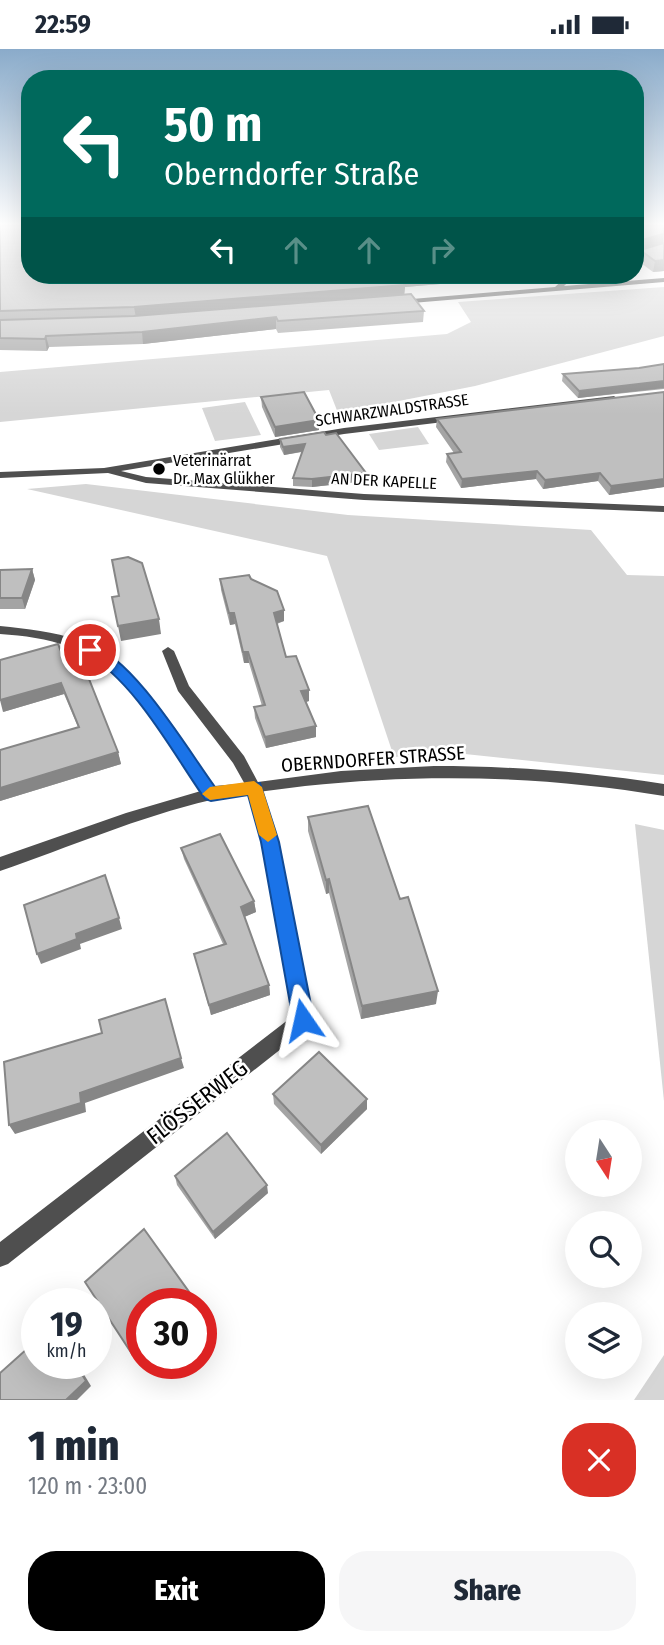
<!DOCTYPE html>
<html lang="en">
<head>
<meta charset="utf-8">
<style>
  :root { --surface:#fff; --page:#f6f6f7; --text:#1f2937; --muted:#747a83; --accent:#000 }
  body { margin:0; font-family:"Fira Sans Condensed",sans-serif; background:var(--page); color:var(--text); height:100vh; display:flex; flex-direction:column; font-size:26px; white-space:nowrap }
  * { box-sizing:border-box; margin:0 }
  p { font-size:23px; color:var(--muted) }
  .icon { flex:none; width:38px; height:38px; fill:none; stroke:currentColor; stroke-width:2; stroke-linecap:round; stroke-linejoin:round }
  .map { position:relative; height:1351px; overflow:hidden }
  .drawer { display:flex; flex-direction:column; background:var(--surface); flex:1 }
  .drawer>* { flex:none }
  .top-card { position:absolute; left:21px; top:21px; width:623px; height:214px; border-radius:28px; box-shadow:0 7px 28px #0002; background:#00695c; color:#fff; overflow:hidden }
  .needle { width:46px; rotate:168deg }
  .buttons { position:absolute; left:565px; top:1071px; display:grid; gap:14px }
  .buttons a { display:grid; place-items:center; width:77px; height:77px; border-radius:50%; background:var(--surface); box-shadow:0 7px 28px #0002; font-size:35px }
  .speed { position:absolute; left:21px; top:1239px; display:flex; gap:14px; font-size:35px; font-weight:700; text-align:center }
  .speed>* { display:grid; place-content:center; width:91px; height:91px; border-radius:50%; background:var(--surface); box-shadow:0 7px 28px #0002; line-height:1 }
  .speed small { font-size:18px; font-weight:400 }
  .speed .limit { border:10px solid #d22; background:#fff; color:#111 }
  .pin { position:absolute; display:grid; place-items:center; width:60px; height:60px; color:#fff; margin:-30px; border:4px solid #fff; border-radius:50%; box-shadow:0 2px 7px #0007 }
  .me { position:absolute; width:77px; margin:-38px; rotate:349deg; stroke-linejoin:round; filter:drop-shadow(0 0 5px #0008) }
  .turn { display:flex; align-items:center; gap:24px; height:147px; padding:0 28px; font-size:32px }
  .turn .icon { width:91px; height:91px; stroke-width:2.5 }
  .turn b { display:block; font-size:49px; line-height:60px }
  .lanes { display:flex; align-items:center; height:66px; padding:0 28px; background:#0003; justify-content:center; gap:35px; direction:ltr }
  .lanes .off { opacity:.35 }
  .round { display:grid; place-items:center; flex:none; width:74px; height:74px; border-radius:28px; background:var(--page) }
  .summary { display:flex; align-items:center; justify-content:space-between; height:119px; padding:0 28px }
  h1 { font-size:42px; font-weight:800; line-height:52px }
  .cta { display:flex; gap:14px; margin-top:auto; padding:14px 28px }
  .cta a { flex:1; height:80px; border-radius:28px; background:var(--accent); color:#fff; font-size:28px; font-weight:800; line-height:80px; text-align:center }
  .cta a+a { background:var(--page); color:var(--text) }
  .status { display:flex; justify-content:space-between; align-items:center; height:49px; padding:0 35px; background:var(--surface); direction:ltr }
  .status svg { height:19px; fill:currentColor }
  .map>svg:first-child { display:block }
  .green { fill:#d6d6d6 }
  .lines { fill:none; stroke-linecap:round; stroke-linejoin:round }
  .minor { fill:#4f4f4f; fill-rule:evenodd }
  .tertiary { fill:#4f4f4f; fill-rule:evenodd }
  .wall { fill:#a4a4a4 }
  .shaded-wall { fill:#868686 }
  .building { fill:#bfbfbf; stroke:#868686; stroke-width:2 }
  .route { fill:#1a73e8; stroke:#114b97; stroke-width:2 }
  .slow { fill:#f59e0b }
  .poi-dot { fill:#000; stroke:#fff; stroke-width:2.5 }
  .labels { text-anchor:middle; dominant-baseline:central; stroke-width:5; stroke-linejoin:round; paint-order:stroke }
  .far-street-label { font-size:16px; fill:#000; stroke:#fff }
  .far-poi-label { font-size:16px; fill:#000; stroke:#fff; text-anchor:start }
  .street-label { font-size:19px; fill:#000; stroke:#fff }
  .near-street-label { font-size:23px; fill:#000; stroke:#fff }
</style>
</head>
<body>
<div class="status"><b>22:59</b><svg viewBox="0 0 49 12"><path d="M0 12V9h3v3zM5 12V6h3v6zM10 12V3h3v9zM15 12V0h3v12zM26 1h20v11H26zM47 4h2v5h-2z"/></svg></div>
<div class="map">
<svg width="664" height="1351" viewBox="0 0 664 1351">
  <rect width="100%" height="100%" fill="#fff"/>
  <g class="green">
    <polygon points="664,238 664,287 475,337 338,364 329,341 0,373 0,323 447,285 471,273 458,253"/>
    <polygon points="245,353 261,386 215,392 202,359"/>
    <polygon points="418,378 429,395 379,401 369,385"/>
    <polygon points="86,435 348,466 591,481 627,526 664,527 664,726 446,703 394,708 327,507 27,440"/>
    <polygon points="635,775 664,781 664,1052"/>
    <polygon points="664,1306 664,1351 634,1351"/>
  </g>
  <g class="lines">
    <g class="minor">
      <polygon points="568,226 576,226 564,237 664,229 664,233 400,255 396,253 400,251 555,238"/>
      <polygon points="614,347 618,350 617,352 344,385 121,422 146,428 364,445 664,457 664,463 364,451 146,434 108,424 0,429 0,423 104,419 344,379"/>
      <path d="M 0,577 C 27,580 54,582 79,592 C 143,618 179,687 216,741 L 219,745 L 216,749 L 206,749 C 169,695 134,623 69,598 C 47,589 24,587 0,585 Z"/>
      <polygon points="168,598 174,602 189,637 244,707 261,739 278,793 312,971 310,977 8,1215 0,1218 0,1193 293,967 262,793 247,739 233,714 178,642 162,602"/>
    </g>
    <path class="tertiary" d="M 434,717 C 511,717 587,723 664,735 L 664,747 C 544,727 426,724 305,737 C 274,741 242,744 211,751 C 138,768 70,798 0,822 L 0,808 L 126,764 L 211,739 L 341,722 Z"/>
  </g>
  <g class="wall">
    <polygon points="0,176 30,226 527,226 511,229 405,238 404,246 424,262 423,273 278,284 276,280 143,295 49,298 47,302 0,301"/>
    <polygon points="664,176 664,222 653,223 637,211 639,201 635,202"/>
    <polygon points="664,315 664,340 578,349 562,332 563,325 639,319"/>
    <polygon points="664,343 664,438 609,446 598,432 543,440 536,430 461,439 446,413 447,405 454,404 436,378 437,370"/>
    <polygon points="261,348 319,381 275,388 262,358"/>
    <polygon points="326,386 366,432 312,438 293,437 293,429 302,403 284,406 280,398 280,390"/>
    <polygon points="32,520 35,531 25,560 0,560 0,521"/>
    <polygon points="220,530 251,530 284,561 284,572 277,575 286,608 309,652 306,653 316,688 266,699 255,669 254,658 262,657 249,614 244,614 235,575 230,576 221,541"/>
    <polygon points="68,619 118,703 121,715 0,752 0,701 78,678 64,645 3,663"/>
    <polygon points="308,768 436,955 361,970 329,844 326,845 308,782"/>
    <polygon points="181,799 254,852 256,863 244,868 269,936 270,946 211,966 194,905 223,895 184,810"/>
    <polygon points="273,1045 367,1060 321,1105 274,1055"/>
    <polygon points="175,1127 268,1144 215,1190 177,1136"/>
  </g>
  <g class="shaded-wall">
    <polygon points="664,185 663,194 635,202 637,192"/>
    <polygon points="664,211 664,222 653,223 655,212"/>
    <polygon points="422,226 527,226 511,229 405,238 404,248 136,269 134,258"/>
    <polygon points="276,268 276,280 143,295 142,283"/>
    <polygon points="46,287 49,298 47,302 45,290"/>
    <polygon points="664,332 664,339 578,349 579,342"/>
    <polygon points="319,371 319,381 275,388 275,378"/>
    <polygon points="305,395 305,402 284,406 283,398"/>
    <polygon points="537,422 536,430 461,439 462,430"/>
    <polygon points="366,424 366,432 312,438 312,430"/>
    <polygon points="600,424 598,432 543,440 545,431"/>
    <polygon points="664,430 664,438 609,446 611,437"/>
    <polygon points="32,520 35,531 25,560 22,549"/>
    <polygon points="284,561 284,572 274,575 274,564"/>
    <polygon points="229,564 234,564 235,575 230,576"/>
    <polygon points="159,570 161,585 121,592 118,577"/>
    <polygon points="243,603 248,603 249,614 244,614"/>
    <polygon points="61,634 64,645 3,663 0,651"/>
    <polygon points="309,641 309,652 302,654 301,642"/>
    <polygon points="316,677 316,688 266,699 265,688"/>
    <polygon points="118,703 121,715 0,752 0,739"/>
    <polygon points="329,830 329,844 326,845 326,831"/>
    <polygon points="254,852 256,863 242,869 241,858"/>
    <polygon points="119,869 122,880 80,895 81,900 41,915 37,905 76,885"/>
    <polygon points="269,936 270,946 211,966 209,956"/>
    <polygon points="438,942 436,955 361,970 362,957"/>
    <polygon points="181,1009 184,1019 85,1054 86,1063 15,1085 9,1076 80,1044"/>
    <polygon points="367,1050 367,1060 321,1105 321,1096"/>
    <polygon points="267,1136 268,1144 215,1190 213,1183"/>
    <polygon points="192,1247 194,1254 193,1255 184,1255"/>
    <polygon points="142,1296 142,1305 136,1311 132,1305"/>
    <polygon points="75,1314 77,1314 91,1337 77,1351 66,1351"/>
  </g>
  <g class="building">
    <polygon points="0,176 30,176 30,226 422,226 399,228 405,236 134,258 0,262"/>
    <polygon points="635,176 664,176 664,185 637,192 635,196"/>
    <polygon points="664,194 664,211 655,212 640,201"/>
    <polygon points="411,245 424,262 278,272 276,268 142,283 46,287 45,290 0,289 0,271 134,267"/>
    <polygon points="664,315 664,332 579,342 563,325 639,319"/>
    <polygon points="304,343 319,371 275,378 261,348"/>
    <polygon points="664,343 664,430 611,437 600,424 545,431 537,422 462,430 447,405 461,403 437,370"/>
    <polygon points="324,383 326,386 336,384 366,424 312,430 293,429 305,395 283,398 280,390"/>
    <polygon points="128,508 142,514 159,570 118,577 112,548 119,547 112,511"/>
    <polygon points="32,520 22,549 0,549 0,521"/>
    <polygon points="249,526 251,530 277,542 284,561 274,564 286,608 296,607 309,641 301,642 316,677 265,688 254,658 265,656 248,603 243,603 234,564 229,564 220,530"/>
    <polygon points="58,595 68,619 83,615 118,703 0,739 0,701 79,678 61,634 0,651 0,611"/>
    <polygon points="368,757 400,850 408,848 438,942 362,957 329,830 326,831 308,768"/>
    <polygon points="220,785 254,852 241,858 269,936 209,956 194,905 226,895 181,799"/>
    <polygon points="105,826 119,869 76,885 77,890 37,905 24,856"/>
    <polygon points="165,950 181,1009 80,1044 81,1054 9,1076 4,1013 102,984 99,971"/>
    <polygon points="319,1003 367,1050 321,1096 273,1045"/>
    <polygon points="227,1084 267,1136 213,1183 175,1127"/>
    <polygon points="144,1180 192,1247 184,1255 142,1255 142,1296 132,1305 85,1233"/>
    <polygon points="37,1291 37,1314 75,1314 86,1332 66,1351 0,1351 0,1324"/>
  </g>
  <linearGradient id="sky" x2="0" y2="1"><stop stop-color="#8aabca"/><stop offset="0.48" stop-color="#fff"/><stop offset="1" stop-color="#fff" stop-opacity="0"/></linearGradient>
  <rect width="664" height="365" fill="url(#sky)"/>
  <path class="route" d="M 90,596 C 133,608 188,701 215,738 L 260,734 L 279,793 L 314,971 L 311,978 L 303,981 L 296,978 L 293,971 L 261,793 L 248,746 L 211,752 L 205,750 C 172,703 135,632 85,604 L 85,597 Z"/>
  <polygon class="slow" points="254,732 262,738 277,786 268,793 259,786 248,746 210,751 202,745 210,738"/>
  <circle class="poi-dot" cx="159" cy="420" r="7"/>
  <g class="labels">
    <g class="far-street-label">
      <text transform="translate(392 361) rotate(-8)">SCHWARZWALDSTRASSE</text>
      <text transform="translate(384 432) rotate(3)">AN DER KAPELLE</text>
    </g>
    <g class="far-poi-label">
      <text x="173" y="411">Veterinärrat<tspan x="173" dy="18">Dr. Max Glükher</tspan></text>
    </g>
    <g class="street-label">
      <text transform="translate(373 710) rotate(-4)">OBERNDORFER STRASSE</text>
    </g>
    <g class="near-street-label">
      <text transform="translate(197 1053) rotate(-38)">FLÖSSERWEG</text>
    </g>
  </g>
</svg>
<div class="buttons">
<a><svg class="needle" viewBox="-14 -14 28 28"><path d="M0-13l5 13h-10z" fill="#e53935"/><path d="M0 13l5-13h-10z" fill="#747a83"/></svg></a>
<a><svg class="icon" aria-label="search" viewBox="0 0 24 24"><circle cx="10" cy="10" r="6"/><path d="M15 15l6 6"/></svg></a>
<a><svg class="icon" aria-label="layers" viewBox="0 0 24 24"><path d="M12 4l9 5-9 5-9-5zM3 14l9 5 9-5"/></svg></a>
</div>
<div class="speed"><div>19<small>km/h</small></div><div class="limit">30</div></div>
<div class="pin" style="left:90px;top:601px;background:#d93025"><svg class="icon" aria-label="arrive" viewBox="0 0 24 24"><path d="M6 21V4h12l-3 4 3 4H6"/></svg></div>
<svg class="me" style="left:303px;top:971px" viewBox="-20 -20 40 40"><path d="M0-17L14 15 0 8-14 15z" fill="#1a73e8" stroke="#fff" stroke-width="4"/></svg>
<div class="top-card">
<div class="turn"><svg class="icon" aria-label="left" viewBox="0 0 24 24"><path d="M17 20v-9H6M10 6l-5 5 5 5"/></svg><div><b>50 m</b>Oberndorfer Straße</div></div>
<div class="lanes"><svg class="icon" aria-label="left" viewBox="0 0 24 24"><path d="M17 20v-9H6M10 6l-5 5 5 5"/></svg><svg class="icon off" aria-label="ahead" viewBox="0 0 24 24"><path d="M12 20V5M6 11l6-6 6 6"/></svg><svg class="icon off" aria-label="ahead" viewBox="0 0 24 24"><path d="M12 20V5M6 11l6-6 6 6"/></svg><svg class="icon off" aria-label="right" viewBox="0 0 24 24"><path d="M7 20v-9h11M14 6l5 5-5 5"/></svg></div>
</div>
</div>
<section class="drawer">
<div class="summary"><div><h1>1 min</h1><p>120 m · 23:00</p></div><a class="round" style="background:#d93025;color:#fff"><svg class="icon" aria-label="close" viewBox="0 0 24 24"><path d="M6 6l12 12M18 6L6 18"/></svg></a></div>
<div class="cta"><a>Exit</a><a>Share</a></div>
</section>
</body>
</html>
